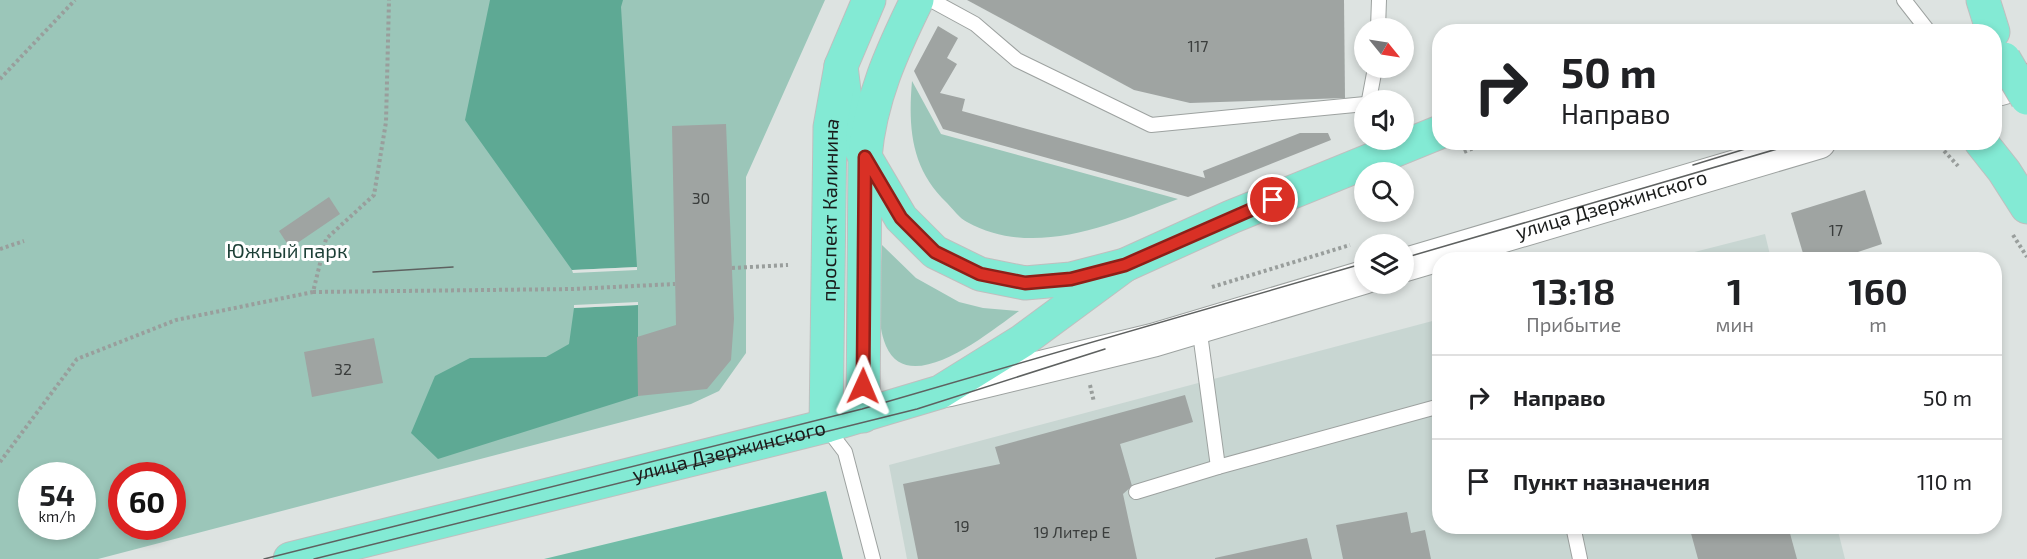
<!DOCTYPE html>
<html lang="ru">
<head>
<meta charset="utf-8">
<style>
  :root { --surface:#fff; --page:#f2f2f2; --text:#202124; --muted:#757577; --line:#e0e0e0 }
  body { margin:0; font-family:"Exo 2",sans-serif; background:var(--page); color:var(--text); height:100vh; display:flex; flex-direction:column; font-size:22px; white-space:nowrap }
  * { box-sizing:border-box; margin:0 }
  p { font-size:20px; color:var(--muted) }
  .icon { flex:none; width:33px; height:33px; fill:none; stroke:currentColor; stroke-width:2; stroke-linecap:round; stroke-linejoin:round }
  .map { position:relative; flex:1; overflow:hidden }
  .side { position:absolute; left:1432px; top:252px; width:570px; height:282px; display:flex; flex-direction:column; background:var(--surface); border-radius:24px; box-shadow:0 3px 9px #0003 }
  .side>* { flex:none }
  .guide { position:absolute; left:1432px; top:24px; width:570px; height:126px; border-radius:24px; box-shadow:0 3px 9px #0003; background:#fff; color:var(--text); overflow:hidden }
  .needle { width:39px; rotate:120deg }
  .controls { position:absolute; left:1354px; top:18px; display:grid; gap:12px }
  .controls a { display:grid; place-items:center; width:60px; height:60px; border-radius:50%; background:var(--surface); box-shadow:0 3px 9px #0003; font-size:30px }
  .speed { position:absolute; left:18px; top:462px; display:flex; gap:12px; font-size:30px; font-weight:700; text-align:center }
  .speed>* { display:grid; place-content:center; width:78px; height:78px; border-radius:50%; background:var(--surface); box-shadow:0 3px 9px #0003; line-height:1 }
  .speed small { font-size:15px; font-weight:400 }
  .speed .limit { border:9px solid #d22; background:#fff; color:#111 }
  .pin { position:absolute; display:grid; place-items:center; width:51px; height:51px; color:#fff; margin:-26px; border:3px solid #fff; border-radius:50%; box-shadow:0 2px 6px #0007 }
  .me { position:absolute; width:66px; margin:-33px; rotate:1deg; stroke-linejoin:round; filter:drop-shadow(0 0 4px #0008) }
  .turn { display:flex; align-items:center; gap:21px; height:126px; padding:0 30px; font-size:27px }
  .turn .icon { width:78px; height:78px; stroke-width:2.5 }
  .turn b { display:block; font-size:42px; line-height:51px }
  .eta { display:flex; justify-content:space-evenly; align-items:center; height:102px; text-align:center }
  .eta b { font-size:36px; font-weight:700; line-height:42px }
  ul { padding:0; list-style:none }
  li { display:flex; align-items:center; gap:18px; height:84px; padding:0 30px; border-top:2px solid var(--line) }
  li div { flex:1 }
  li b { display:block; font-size:22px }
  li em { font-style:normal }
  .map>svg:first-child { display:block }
  .built { fill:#c8d6d2 }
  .green { fill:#9bc6b9; fill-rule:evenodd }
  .forest { fill:#71bca7 }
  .water { fill:#5ea994 }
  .pier { fill:#dde3e1 }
  .building { fill:#9fa4a2 }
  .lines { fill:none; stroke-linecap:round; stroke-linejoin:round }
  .service-casing { stroke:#9da2a0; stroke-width:16 }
  .secondary-casing { stroke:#9da2a0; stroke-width:35 }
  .primary-casing { stroke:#bfbfbf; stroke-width:35 }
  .path { stroke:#999e9c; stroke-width:4; stroke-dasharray:3 3; stroke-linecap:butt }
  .service { stroke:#fff; stroke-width:14 }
  .secondary { stroke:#fff; stroke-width:33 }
  .primary { stroke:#83ead4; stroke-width:33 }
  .tram { stroke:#5e6160; stroke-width:1.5 }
  .primary-bridge-casing { stroke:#bfbfbf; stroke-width:35; stroke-linecap:butt }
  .primary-bridge { stroke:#83ead4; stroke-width:33 }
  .route-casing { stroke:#8d1f18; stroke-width:15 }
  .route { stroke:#d93025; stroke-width:10 }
  .labels { text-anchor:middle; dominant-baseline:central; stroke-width:6; stroke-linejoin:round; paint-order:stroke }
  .number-label { font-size:16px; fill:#3a3d3c }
  .street-label { font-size:20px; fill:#191b1a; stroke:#fff }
  .park-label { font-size:20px; fill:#1c3f36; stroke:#fff }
</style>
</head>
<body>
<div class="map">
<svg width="2027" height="559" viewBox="0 0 2027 559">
  <rect width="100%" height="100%" fill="#dde3e1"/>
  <g class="built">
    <polygon points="1765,234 1771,259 1667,259"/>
    <polygon points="1440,319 1440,526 1837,527 1845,559 907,559 889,465"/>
  </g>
  <g class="green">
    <path d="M 0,0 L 825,0 L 746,177 L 746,353 L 719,391 L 691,404 L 98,559 L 0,559 ZM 32,476 L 82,476 L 82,526 L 32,526 ZM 122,476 L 172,476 L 172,526 L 122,526 Z"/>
    <path d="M 912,81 L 941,134 L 1178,199 C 1112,224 1034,259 967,222 C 959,218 953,209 947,203 C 911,169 908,128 912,81 Z"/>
    <path d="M 882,245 L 916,278 L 959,302 L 983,308 L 1019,311 C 992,330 909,400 886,346 C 874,318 881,274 882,245 Z"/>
  </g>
  <polygon class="forest" points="826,491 843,559 544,559"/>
  <g class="water">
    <polygon points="490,0 623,0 621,7 637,267 572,270 465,120"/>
    <polygon points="638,305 638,396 438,459 411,433 435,376 470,358 546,357 569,344 574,308"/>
  </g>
  <g class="pier">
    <polygon points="637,267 637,270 573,273 572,270"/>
    <polygon points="638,302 638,305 574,308 574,305"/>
  </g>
  <g class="building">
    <polygon points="967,0 1344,0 1345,98 1190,103 1134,90"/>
    <polygon points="938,26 958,38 947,58 957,64 940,93 965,99 962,111 1205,178 1203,171 1300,133 1328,133 1331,140 1188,197 943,129 914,71"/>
    <polygon points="726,124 734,319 731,360 707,389 638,396 637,337 676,325 672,126"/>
    <polygon points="1865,190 1882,244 1834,260 1805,260 1791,213"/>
    <polygon points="329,197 340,214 290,248 279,231"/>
    <polygon points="374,338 383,383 312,397 304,352"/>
    <polygon points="1185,395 1193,422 1120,444 1132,486 1123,494 1137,559 918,559 903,484 1000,464 995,447"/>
    <polygon points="1407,512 1411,533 1425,530 1431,559 1343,559 1336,525"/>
    <polygon points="1689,526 1788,526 1797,559 1698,559"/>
    <polygon points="1307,538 1312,559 1215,559 1215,558"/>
  </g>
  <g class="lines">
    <defs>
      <g id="service">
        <polyline points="931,0 975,24 1017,60 1151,125 1365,104"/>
        <polyline points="1904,0 1929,32"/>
        <polyline points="1378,28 1379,0"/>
        <polyline points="1369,100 1375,68"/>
        <polyline points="826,427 845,452 873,559"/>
        <polyline points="1218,467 1440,406"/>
        <polyline points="1136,492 1218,467 1199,326"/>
        <polyline points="1573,526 1580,559"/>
      </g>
      <g id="secondary">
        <polyline points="1995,90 2027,81"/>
        <path id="s1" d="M 1404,265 L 1819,142"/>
        <polyline points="948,390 1154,340 1365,277"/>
      </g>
      <g id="primary">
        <polyline points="1983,0 1993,32"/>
        <polyline points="841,66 848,124 865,157 901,218 935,252 980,274 1025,283 1071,279 1125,265 1231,217 1440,132"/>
        <polyline points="1981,142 2004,171 2027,207"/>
        <path d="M 863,416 L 865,157 C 870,99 892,51 917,0"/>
        <path id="s2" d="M 826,426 L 830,127 L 841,66 L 869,0"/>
        <path id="s3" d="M 290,559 L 826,426 L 940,392 L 1022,341 L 1125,265"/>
      </g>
    </defs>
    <use href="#service" class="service-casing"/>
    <use href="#secondary" class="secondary-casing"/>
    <use href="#primary" class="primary-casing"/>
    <g class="path">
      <polyline points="0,79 75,0"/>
      <polyline points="1936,142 1958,166"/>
      <polyline points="1464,152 1488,142"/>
      <polyline points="2013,235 2027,257"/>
      <polyline points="0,249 24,241"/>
      <polyline points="732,268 788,265"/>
      <polyline points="1212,287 1350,245"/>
      <polyline points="313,292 573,289 675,284"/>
      <polyline points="1090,385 1094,402"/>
      <polyline points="0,462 77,359 176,320 313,292 326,239 374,195 386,122 389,0"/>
    </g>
    <use href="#service" class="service"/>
    <use href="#secondary" class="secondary"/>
    <use href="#primary" class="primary"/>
    <g class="tram">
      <polyline points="1995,74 2027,64"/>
      <polyline points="1995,86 2027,76"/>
      <polyline points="1693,165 1768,142"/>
      <polyline points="1404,258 1801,142"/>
      <polyline points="373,272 453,267"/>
      <polyline points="264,559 862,409 1365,263"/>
      <polyline points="314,559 917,409 1105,349"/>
    </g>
    <defs>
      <polyline id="primary-bridge" points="2004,59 2027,98"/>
    </defs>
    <use href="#primary-bridge" class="primary-bridge-casing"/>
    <use href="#primary-bridge" class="primary-bridge"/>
  </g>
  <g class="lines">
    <defs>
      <polyline id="route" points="863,386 865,157 901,218 935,252 980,274 1025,283 1071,279 1125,265 1273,200"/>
    </defs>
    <use href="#route" class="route-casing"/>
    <use href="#route" class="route"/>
  </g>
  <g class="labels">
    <g class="number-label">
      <text x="1198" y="45">117</text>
      <text x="701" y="197">30</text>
      <text x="1836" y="229">17</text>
      <text x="343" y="368">32</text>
      <text x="962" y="525">19</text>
      <text x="1072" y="531">19 Литер Е</text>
    </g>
    <g class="street-label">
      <text stroke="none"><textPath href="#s1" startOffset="216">улица Дзержинского</textPath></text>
      <text stroke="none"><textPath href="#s2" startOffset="216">проспект Калинина</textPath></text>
      <text stroke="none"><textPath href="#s3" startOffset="452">улица Дзержинского</textPath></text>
    </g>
    <g class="park-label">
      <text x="287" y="250">Южный парк</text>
    </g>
  </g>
</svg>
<div class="controls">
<a><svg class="needle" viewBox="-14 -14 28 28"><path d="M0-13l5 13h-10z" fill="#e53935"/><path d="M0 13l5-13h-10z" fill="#757577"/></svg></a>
<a><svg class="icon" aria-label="sound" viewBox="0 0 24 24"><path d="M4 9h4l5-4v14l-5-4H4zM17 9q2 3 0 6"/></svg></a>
<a><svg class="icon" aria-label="search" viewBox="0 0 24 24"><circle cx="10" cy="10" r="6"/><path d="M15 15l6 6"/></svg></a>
<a><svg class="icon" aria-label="layers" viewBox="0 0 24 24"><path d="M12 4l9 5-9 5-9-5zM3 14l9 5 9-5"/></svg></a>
</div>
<div class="speed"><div>54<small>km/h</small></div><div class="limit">60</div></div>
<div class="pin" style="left:1273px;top:200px;background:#d93025"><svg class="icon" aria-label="arrive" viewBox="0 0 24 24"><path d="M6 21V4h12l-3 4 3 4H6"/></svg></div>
<svg class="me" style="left:863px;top:386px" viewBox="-20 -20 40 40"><path d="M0-17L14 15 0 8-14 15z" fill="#d93025" stroke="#fff" stroke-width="4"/></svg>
<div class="guide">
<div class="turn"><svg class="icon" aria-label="right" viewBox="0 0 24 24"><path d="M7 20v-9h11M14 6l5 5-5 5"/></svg><div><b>50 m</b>Направо</div></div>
</div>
<section class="side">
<div class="eta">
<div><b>13:18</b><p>Прибытие</p></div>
<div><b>1</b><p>мин</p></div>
<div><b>160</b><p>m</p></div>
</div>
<ul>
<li><svg class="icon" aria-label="right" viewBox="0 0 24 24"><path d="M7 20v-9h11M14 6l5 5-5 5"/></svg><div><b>Направо</b></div><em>50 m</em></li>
<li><svg class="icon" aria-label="arrive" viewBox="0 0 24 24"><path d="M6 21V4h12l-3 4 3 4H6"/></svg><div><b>Пункт назначения</b></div><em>110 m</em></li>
</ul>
</section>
</div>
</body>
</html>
